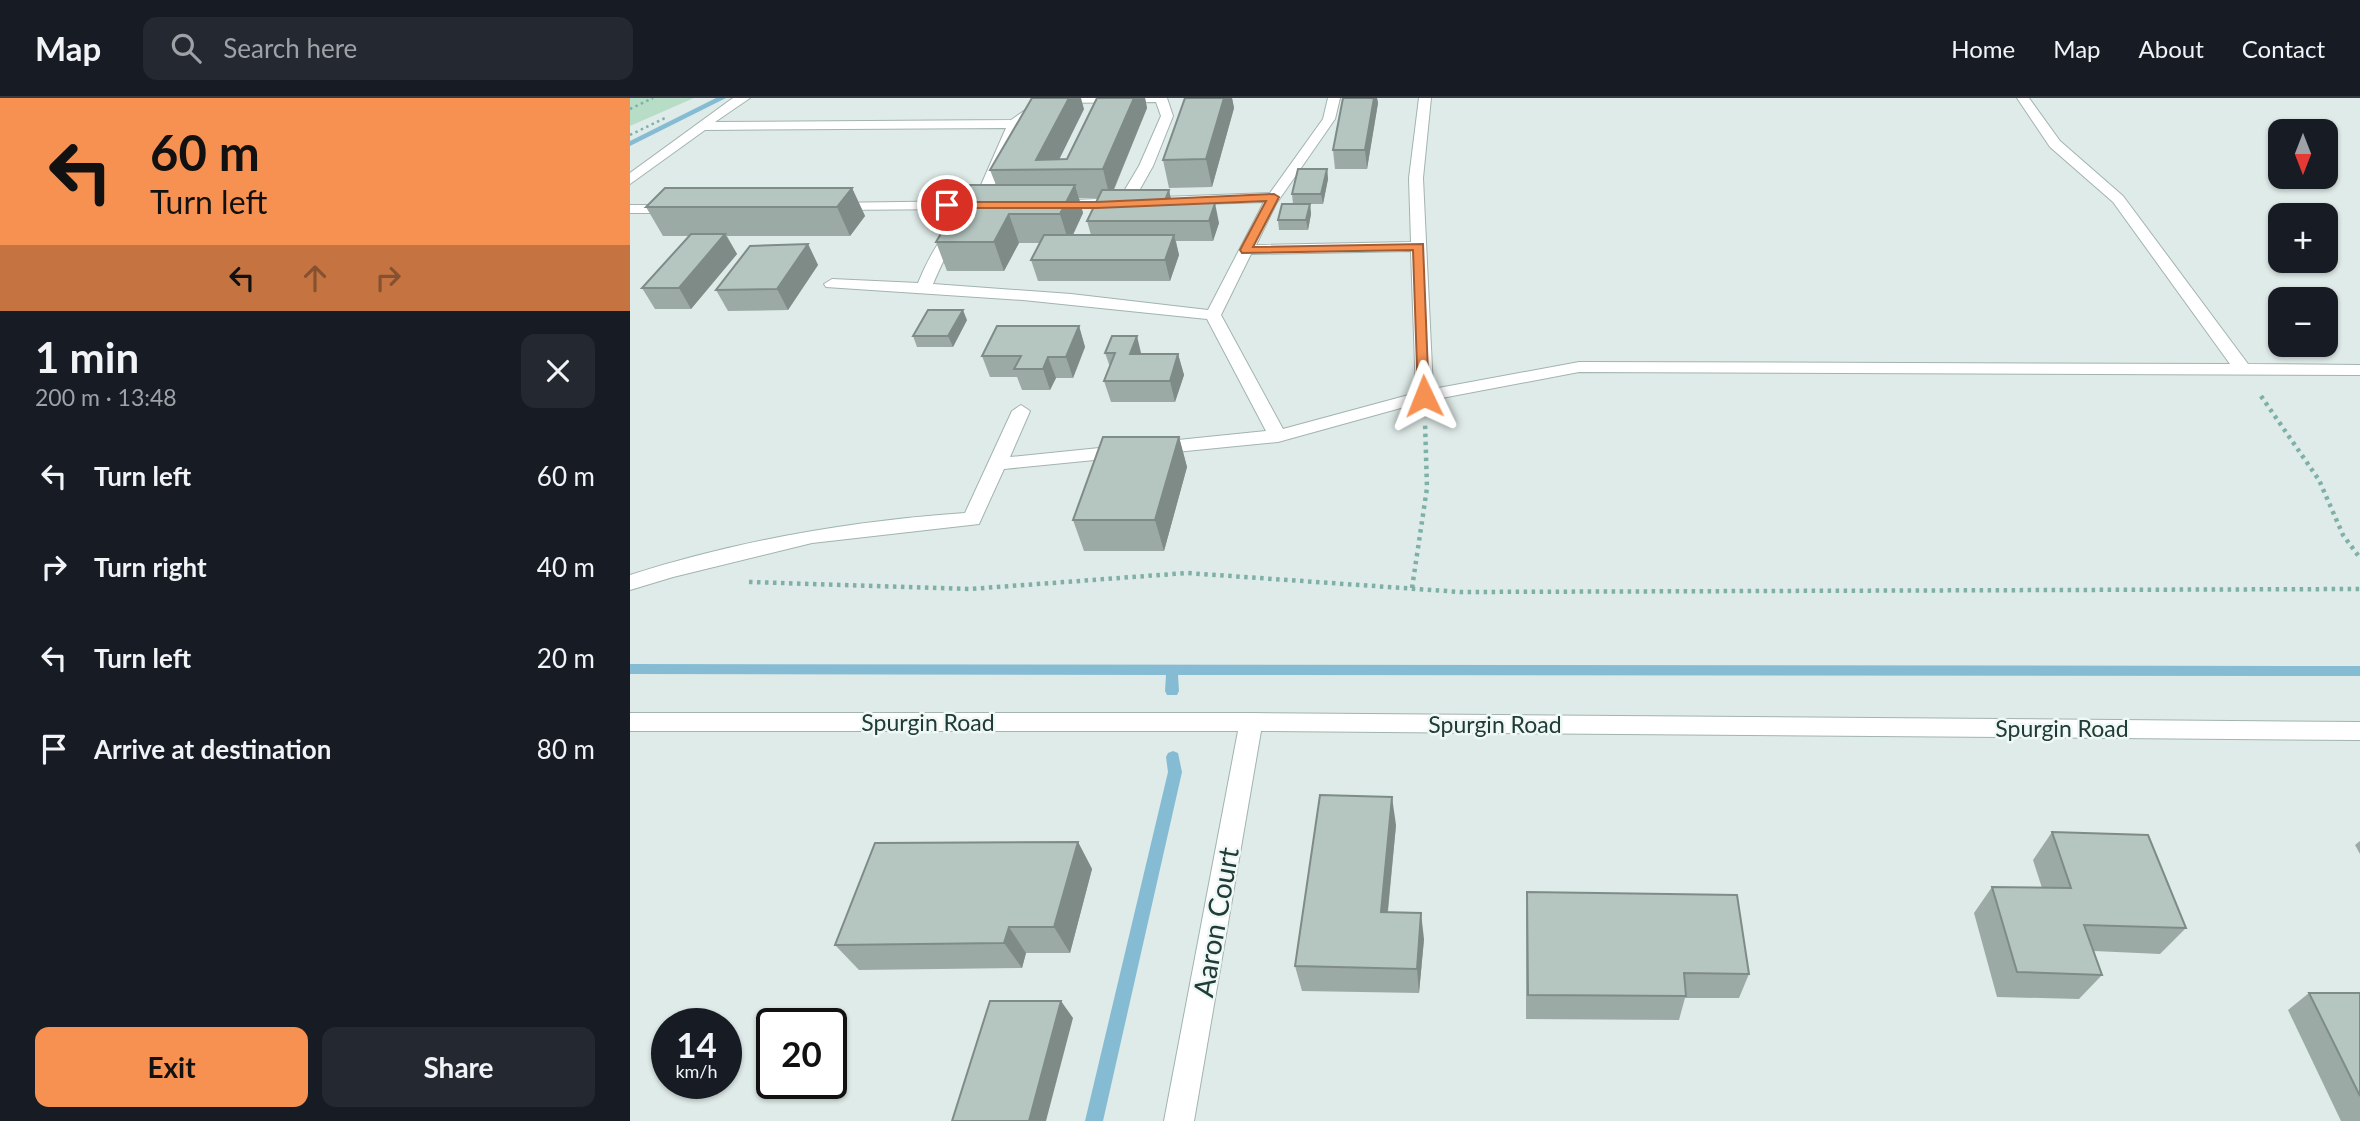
<!DOCTYPE html>
<html lang="en">
<head>
<meta charset="utf-8">
<style>
  :root { --surface:#171b24; --page:#242831; --text:#f1f3f6; --muted:#9ea1a6; --line:#363941; --accent:#f79152 }
  body { margin:0; font-family:Lato,sans-serif; background:var(--page); color:var(--text); height:100vh; display:flex; flex-direction:column; font-size:26px; white-space:nowrap }
  * { box-sizing:border-box; margin:0 }
  p { font-size:23px; color:var(--muted) }
  .icon { flex:none; width:38px; height:38px; fill:none; stroke:currentColor; stroke-width:2; stroke-linecap:round; stroke-linejoin:round }
  .map { position:relative; flex:1; overflow:hidden }
  .panel { display:flex; flex-direction:column; background:var(--surface); width:630px }
  .panel>* { flex:none }
  .guide { background:#f79152; color:#111; overflow:hidden }
  .needle { width:46px; rotate:180deg }
  .controls { position:absolute; left:1638px; top:21px; display:grid; gap:14px }
  .controls a { display:grid; place-items:center; width:70px; height:70px; border-radius:14px; background:var(--surface); box-shadow:0 2px 5px #0004; font-size:35px }
  .speed { position:absolute; left:21px; top:910px; display:flex; gap:14px; font-size:35px; font-weight:700; text-align:center }
  .speed>* { display:grid; place-content:center; width:91px; height:91px; border-radius:50%; background:var(--surface); box-shadow:0 2px 5px #0004; line-height:1 }
  .speed small { font-size:18px; font-weight:400 }
  .speed .limit { border:4px solid #111; border-radius:10px; background:#fff; color:#111 }
  .pin { position:absolute; display:grid; place-items:center; width:60px; height:60px; color:#fff; margin:-30px; border:4px solid #fff; border-radius:50%; box-shadow:0 2px 7px #0007 }
  .me { position:absolute; width:77px; margin:-38px; rotate:358deg; stroke-linejoin:round; filter:drop-shadow(0 0 5px #0008) }
  .turn { display:flex; align-items:center; gap:24px; height:147px; padding:0 35px; font-size:32px }
  .turn .icon { width:91px; height:91px; stroke-width:2.5 }
  .turn b { display:block; font-size:49px; line-height:60px }
  .lanes { display:flex; align-items:center; height:66px; padding:0 35px; background:#0003; justify-content:center; gap:35px; direction:ltr }
  .lanes .off { opacity:.35 }
  .round { display:grid; place-items:center; flex:none; width:74px; height:74px; border-radius:14px; background:var(--page) }
  .overview { display:flex; align-items:center; justify-content:space-between; height:119px; padding:0 35px }
  h1 { font-size:42px; font-weight:700; line-height:52px }
  .button { display:flex; gap:14px; margin-top:auto; padding:14px 35px }
  .button a { flex:1; height:80px; border-radius:14px; background:var(--accent); color:#111; font-size:28px; font-weight:700; line-height:80px; text-align:center }
  .button a+a { background:var(--page); color:var(--text) }
  ul { padding:0; list-style:none }
  li { display:flex; align-items:center; gap:21px; height:91px; padding:0 35px }
  li div { flex:1 }
  li b { display:block; font-size:26px }
  li em { font-style:normal }
  header { display:flex; align-items:center; gap:42px; box-sizing:border-box; height:98px; padding:0 35px; background:var(--surface); border-bottom:2px solid var(--line) }
  header strong { font-size:33px }
  nav { display:flex; gap:38px; margin-inline-start:auto; font-size:24px }
  .search { width:490px; height:63px; background:var(--page); display:flex; align-items:center; gap:18px; box-sizing:border-box; padding:0 24px; border-radius:14px; color:var(--muted); font-size:26px }
  main { display:flex; flex:1; min-height:0 }
  .map>svg:first-child { display:block }
  .green { fill:#b7ddc7 }
  .lines { fill:none; stroke-linecap:round; stroke-linejoin:round }
  .stream { fill:#85bcd3; fill-rule:evenodd }
  .minor-casing { stroke:#a2b3b0; stroke-width:2 }
  .path-far1 { stroke:#7fb0a7; stroke-width:2.5; stroke-dasharray:2.5 3.5; stroke-linecap:butt }
  .path { stroke:#7fb0a7; stroke-width:4.5; stroke-dasharray:3.5 4.5; stroke-linecap:butt }
  .minor { fill:#fff; fill-rule:evenodd }
  .wall { fill:#9caaa6; fill-rule:evenodd }
  .shaded-wall { fill:#7f8b87 }
  .building { fill:#b5c6c1; stroke:#7f8b87; stroke-width:2 }
  .route { fill:#f79152; stroke:#a15e35; stroke-width:2 }
  .labels { text-anchor:middle; dominant-baseline:central; stroke-width:5; stroke-linejoin:round; paint-order:stroke }
  .street-label { font-size:23px; fill:#203c38; stroke:#f0f8f5 }
  .near-street-label { font-size:28px; fill:#203c38; stroke:#f0f8f5 }
</style>
</head>
<body>
<header>
<strong>Map</strong>
<div class="search"><svg class="icon" aria-label="search" viewBox="0 0 24 24"><circle cx="10" cy="10" r="6"/><path d="M15 15l6 6"/></svg>Search here</div>
<nav><a>Home</a><a>Map</a><a>About</a><a>Contact</a></nav>
</header>
<main>
<section class="panel">
<div class="guide">
<div class="turn"><svg class="icon" aria-label="left" viewBox="0 0 24 24"><path d="M17 20v-9H6M10 6l-5 5 5 5"/></svg><div><b>60 m</b>Turn left</div></div>
<div class="lanes"><svg class="icon" aria-label="left" viewBox="0 0 24 24"><path d="M17 20v-9H6M10 6l-5 5 5 5"/></svg><svg class="icon off" aria-label="ahead" viewBox="0 0 24 24"><path d="M12 20V5M6 11l6-6 6 6"/></svg><svg class="icon off" aria-label="right" viewBox="0 0 24 24"><path d="M7 20v-9h11M14 6l5 5-5 5"/></svg></div>
</div>
<div class="overview"><div><h1>1 min</h1><p>200 m · 13:48</p></div><a class="round"><svg class="icon" aria-label="close" viewBox="0 0 24 24"><path d="M6 6l12 12M18 6L6 18"/></svg></a></div>
<ul>
<li><svg class="icon" aria-label="left" viewBox="0 0 24 24"><path d="M17 20v-9H6M10 6l-5 5 5 5"/></svg><div><b>Turn left</b></div><em>60 m</em></li>
<li><svg class="icon" aria-label="right" viewBox="0 0 24 24"><path d="M7 20v-9h11M14 6l5 5-5 5"/></svg><div><b>Turn right</b></div><em>40 m</em></li>
<li><svg class="icon" aria-label="left" viewBox="0 0 24 24"><path d="M17 20v-9H6M10 6l-5 5 5 5"/></svg><div><b>Turn left</b></div><em>20 m</em></li>
<li><svg class="icon" aria-label="arrive" viewBox="0 0 24 24"><path d="M6 21V4h12l-3 4 3 4H6"/></svg><div><b>Arrive at destination</b></div><em>80 m</em></li>
</ul>
<div class="button"><a>Exit</a><a>Share</a></div>
</section>
<div class="map">
<svg width="1730" height="1023" viewBox="0 0 1730 1023">
  <rect width="100%" height="100%" fill="#dfebe8"/>
  <polygon class="green" points="0,0 64,0 0,28"/>
  <g class="lines">
    <g class="stream">
      <polygon points="86,0 96,0 0,48 0,43"/>
      <polygon points="0,566 1730,568 1730,578 548,577 549,593 547,597 537,597 535,593 536,577 0,576"/>
      <polygon points="543,653 548,655 552,674 473,1023 455,1023 538,674 536,659 538,655"/>
    </g>
    <defs>
      <g id="minor">
        <path d="M 103,0 L 120,0 L 85,24 L 381,22 L 413,0 L 537,0 L 543,18 L 523,68 L 505,100 L 640,95 L 693,21 L 698,0 L 710,0 L 705,21 L 646,106 L 626,147 L 781,144 L 779,80 L 789,0 L 801,0 L 793,80 L 803,291 L 949,264 L 1600,266 L 1483,104 L 1420,49 L 1387,0 L 1399,0 L 1430,43 L 1493,98 L 1618,266 L 1730,267 L 1730,277 L 949,274 L 796,303 L 648,344 L 374,371 L 349,426 L 182,445 L 43,479 L 0,492 L 0,477 C 109,442 221,423 335,415 L 382,313 L 391,307 L 400,313 L 380,359 L 636,333 L 577,221 L 393,202 L 196,189 L 194,186 L 202,181 L 288,185 C 299,158 314,132 336,111 L 201,112 L 194,108 L 196,105 L 344,103 L 376,30 L 75,32 L 0,86 L 0,75 ZM 526,4 L 531,18 L 509,68 L 490,100 L 422,103 L 415,107 L 422,111 L 634,104 L 578,212 L 441,196 L 303,186 C 312,165 331,122 353,111 C 356,110 359,109 362,107 L 358,103 L 390,28 L 423,5 ZM 781,153 L 786,295 L 653,331 L 591,217 L 621,156 Z"/>
        <polygon points="0,107 43,107 50,111 43,115 0,115"/>
        <polygon points="0,615 621,615 1730,624 1730,642 631,633 564,1023 534,1023 608,633 0,633"/>
      </g>
    </defs>
    <use href="#minor" class="minor-casing"/>
    <g class="path-far1">
      <polyline points="0,11 23,0"/>
      <polyline points="0,37 37,19"/>
    </g>
    <g class="path">
      <polyline points="1631,298 1689,382 1713,437 1730,460"/>
      <polyline points="119,484 340,491 557,475 830,494 1730,491"/>
      <polyline points="782,490 797,390 795,324"/>
    </g>
    <use href="#minor" class="minor"/>
  </g>
  <g class="wall">
    <path d="M 467,0 L 515,0 L 517,10 L 484,92 L 539,92 L 542,105 L 589,125 L 583,143 L 546,143 L 549,157 L 540,183 L 408,183 L 401,162 L 410,145 L 389,145 L 374,173 L 317,173 L 306,144 L 366,87 L 360,72 L 454,11 L 429,61 L 437,61 ZM 449,100 L 468,100 L 457,123 L 461,137 L 443,137 L 453,115 Z"/>
    <polygon points="555,0 602,0 604,10 582,89 539,90 533,62"/>
    <polygon points="713,0 747,0 748,5 737,71 705,71 703,52"/>
    <polygon points="697,71 698,81 693,106 680,106 681,116 678,132 649,132 648,122 663,106 662,96"/>
    <polygon points="222,90 235,118 220,138 97,138 107,156 61,211 25,211 12,190 59,138 33,138 16,109"/>
    <polygon points="178,146 188,167 158,212 98,213 86,192"/>
    <polygon points="337,222 323,249 287,249 283,238"/>
    <polygon points="449,228 455,249 443,280 426,280 420,292 392,292 387,279 360,279 352,258"/>
    <polygon points="475,255 548,256 554,277 545,304 481,304 474,283 480,269"/>
    <polygon points="549,339 557,369 534,453 454,453 443,422"/>
    <polygon points="766,727 758,814 794,841 789,895 672,893 665,868"/>
    <polygon points="1422,734 1556,830 1530,856 1464,853 1472,877 1449,901 1367,899 1344,815 1362,789 1412,790 1403,762"/>
    <polygon points="1730,743 1730,756 1725,747"/>
    <polygon points="448,744 462,771 440,855 396,855 392,870 229,872 205,847"/>
    <polygon points="897,794 1119,876 1109,900 1055,900 1049,922 896,921 896,821"/>
    <polygon points="1679,895 1730,895 1730,1023 1711,1023 1658,912"/>
  </g>
  <g class="shaded-wall">
    <polygon points="439,0 451,0 454,11 424,72 406,62"/>
    <polygon points="504,0 515,0 517,10 480,100 473,71"/>
    <polygon points="594,0 602,0 604,10 582,89 576,61"/>
    <polygon points="744,0 747,0 748,5 737,71 735,52"/>
    <polygon points="697,71 698,81 693,106 691,96"/>
    <polygon points="445,87 453,115 439,145 430,116"/>
    <polygon points="222,90 235,118 220,138 207,109"/>
    <polygon points="539,92 543,112 538,125 534,105"/>
    <polygon points="585,105 589,125 583,143 579,123"/>
    <polygon points="680,106 681,116 678,132 676,122"/>
    <polygon points="379,116 389,145 374,173 364,144"/>
    <polygon points="95,136 107,156 61,211 49,190"/>
    <polygon points="544,137 549,157 540,183 535,162"/>
    <polygon points="178,146 188,167 158,212 147,191"/>
    <polygon points="333,212 337,222 323,249 318,238"/>
    <polygon points="449,228 455,249 443,280 436,259"/>
    <polygon points="507,238 512,259 500,256"/>
    <polygon points="548,256 554,277 545,304 540,283"/>
    <polygon points="418,259 426,280 420,292 413,271"/>
    <polygon points="549,339 557,369 534,453 525,422"/>
    <polygon points="762,699 766,727 755,840 751,814"/>
    <polygon points="448,744 462,771 440,855 424,829"/>
    <polygon points="791,815 794,841 789,895 787,871"/>
    <polygon points="379,829 396,855 392,870 374,845"/>
    <polygon points="431,903 443,920 416,1023 399,1023"/>
  </g>
  <g class="building">
    <polygon points="402,0 439,0 406,62 437,61 467,0 504,0 473,71 360,72"/>
    <polygon points="555,0 594,0 576,61 533,62"/>
    <polygon points="713,0 744,0 735,52 703,52"/>
    <polygon points="668,71 697,71 691,96 662,96"/>
    <polygon points="340,87 445,87 430,116 379,116 364,144 306,144"/>
    <polygon points="35,90 222,90 207,109 16,109"/>
    <polygon points="472,92 539,92 534,105 585,105 579,123 457,123"/>
    <polygon points="652,106 680,106 676,122 648,122"/>
    <polygon points="61,136 95,136 49,190 12,190"/>
    <polygon points="414,137 544,137 535,162 401,162"/>
    <polygon points="178,146 147,191 86,192 120,148"/>
    <polygon points="298,212 333,212 318,238 283,238"/>
    <polygon points="367,228 449,228 436,259 418,259 413,271 384,271 391,258 352,258"/>
    <polygon points="482,238 507,238 500,256 548,256 540,283 474,283 485,255 475,255"/>
    <polygon points="473,339 549,339 525,422 443,422"/>
    <polygon points="690,697 762,699 751,814 791,815 787,871 665,868"/>
    <polygon points="1422,734 1518,737 1556,830 1454,827 1472,877 1387,874 1362,789 1441,790"/>
    <polygon points="448,744 424,829 379,829 374,845 205,847 245,745"/>
    <polygon points="897,794 1107,797 1119,876 1054,875 1056,898 898,897"/>
    <polygon points="1679,895 1730,895 1730,998"/>
    <polygon points="360,903 431,903 399,1023 322,1023"/>
  </g>
  <polygon class="route" points="644,96 649,99 623,149 793,146 799,301 794,302 788,298 783,152 612,155 610,152 636,103 467,110 317,110 311,107 317,104 467,104"/>
  <g class="labels">
    <g class="street-label">
      <text x="298" y="624">Spurgin Road</text>
      <text x="865" y="626">Spurgin Road</text>
      <text x="1432" y="630">Spurgin Road</text>
    </g>
    <g class="near-street-label">
      <text transform="translate(585 824) rotate(-80)">Aaron Court</text>
    </g>
  </g>
</svg>
<div class="controls">
<a><svg class="needle" viewBox="-14 -14 28 28"><path d="M0-13l5 13h-10z" fill="#e53935"/><path d="M0 13l5-13h-10z" fill="#9ea1a6"/></svg></a>
<a>+</a>
<a>−</a>
</div>
<div class="speed"><div>14<small>km/h</small></div><div class="limit">20</div></div>
<div class="pin" style="left:317px;top:107px;background:#d93025"><svg class="icon" aria-label="arrive" viewBox="0 0 24 24"><path d="M6 21V4h12l-3 4 3 4H6"/></svg></div>
<svg class="me" style="left:794px;top:298px" viewBox="-20 -20 40 40"><path d="M0-17L14 15 0 8-14 15z" fill="#f79152" stroke="#fff" stroke-width="4"/></svg>
</div>
</main>
</body>
</html>
